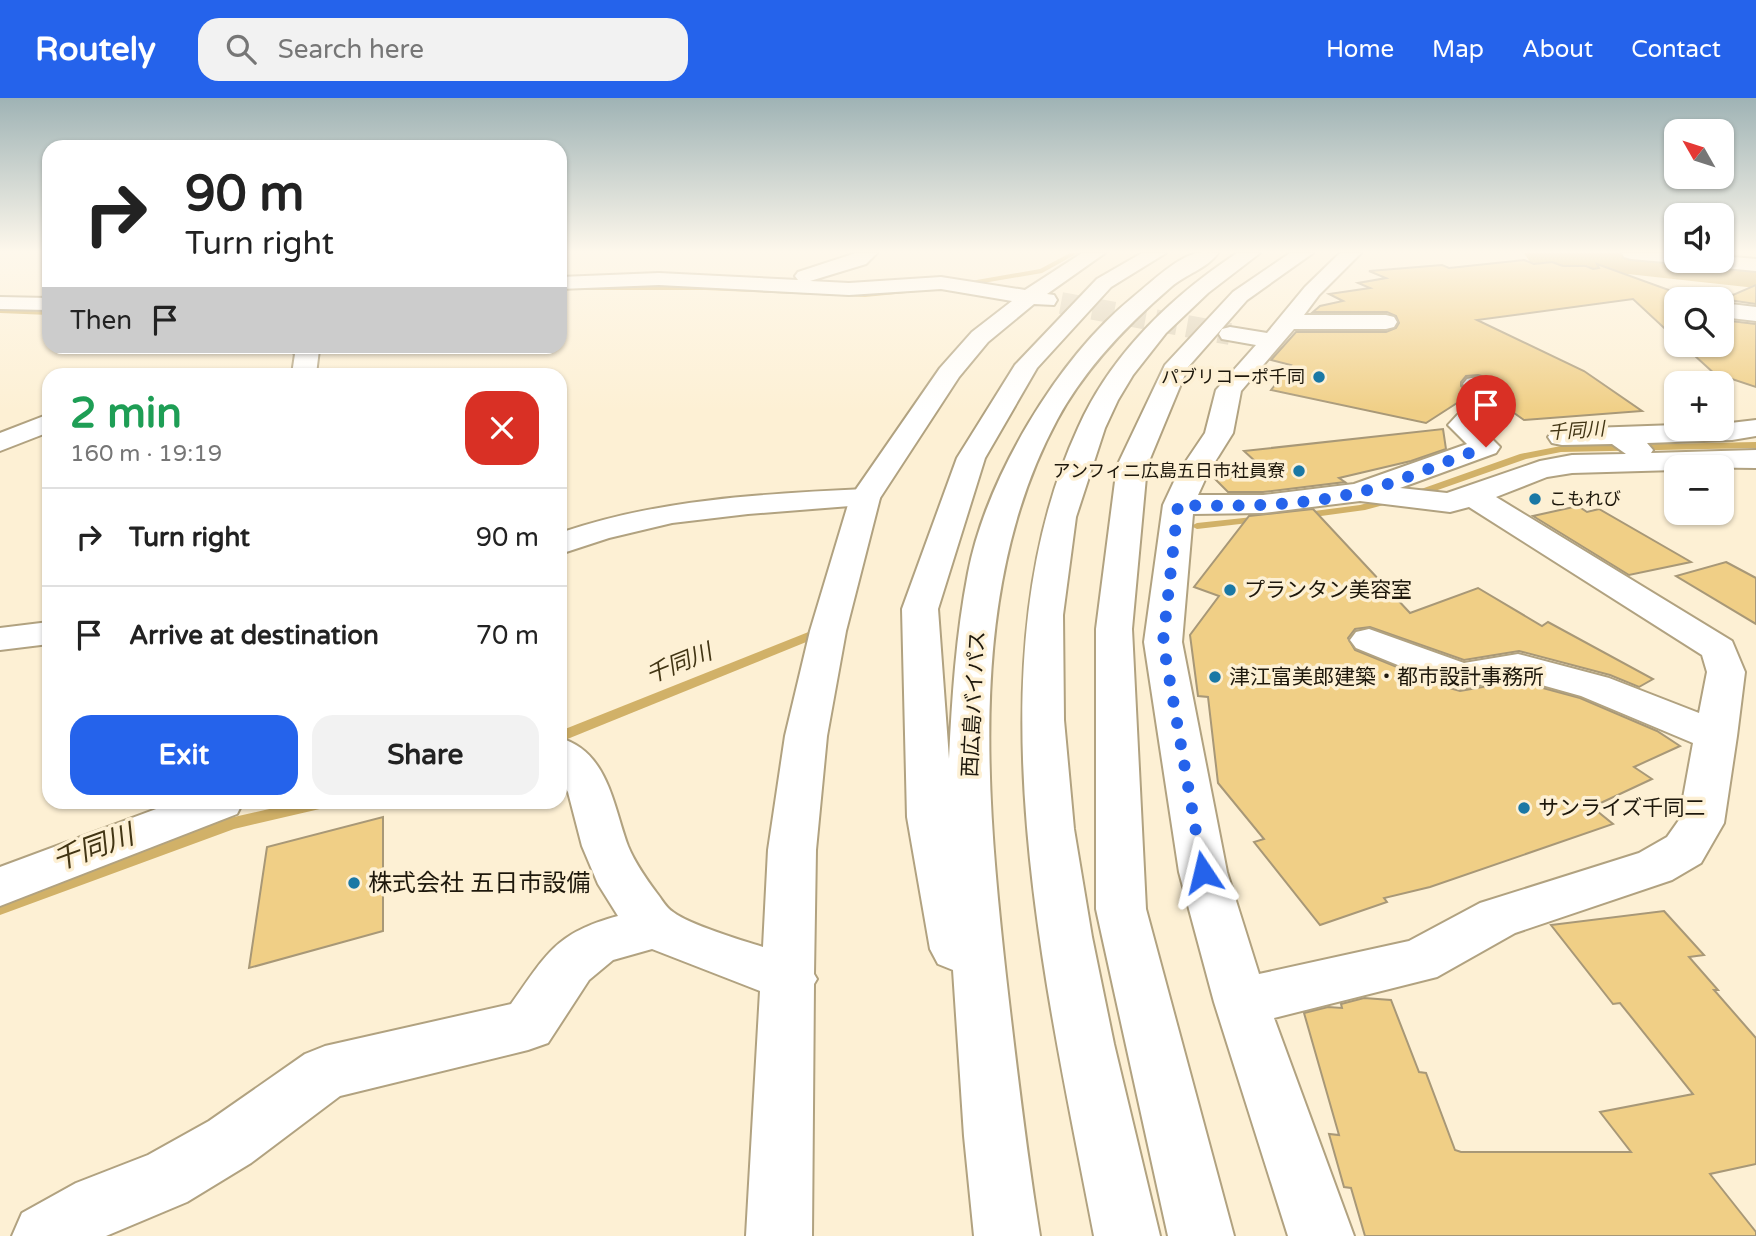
<!DOCTYPE html>
<html lang="en">
<head>
<meta charset="utf-8">
<style>
  :root { --surface:#fff; --page:#f2f2f2; --text:#222; --muted:#767676; --line:#e0e0e0; --accent:#2563eb }
  body { margin:0; font-family:"Varela Round","Noto Sans JP",sans-serif; background:var(--page); color:var(--text); height:100vh; display:flex; flex-direction:column; font-size:26px; white-space:nowrap }
  * { box-sizing:border-box; margin:0 }
  p { font-size:23px; color:var(--muted) }
  .icon { flex:none; width:38px; height:38px; fill:none; stroke:currentColor; stroke-width:2; stroke-linecap:round; stroke-linejoin:round }
  .map { position:relative; flex:1; overflow:hidden }
  .sheet { position:absolute; left:42px; top:270px; width:525px; height:441px; display:flex; flex-direction:column; background:var(--surface); border-radius:21px; box-shadow:0 2px 5px #0004 }
  .sheet>* { flex:none }
  .guide { position:absolute; left:42px; top:42px; width:525px; height:214px; border-radius:21px; box-shadow:0 2px 5px #0004; background:#fff; color:var(--text); overflow:hidden }
  .needle { width:46px; rotate:309deg }
  .fabs { position:absolute; left:1664px; top:21px; display:grid; gap:14px }
  .fabs a { display:grid; place-items:center; width:70px; height:70px; border-radius:14px; background:var(--surface); box-shadow:0 2px 5px #0004; font-size:35px }
  .pin { position:absolute; display:grid; place-items:center; width:60px; height:60px; color:#fff; margin:-72px -30px; border-radius:50% 50% 50% 0; rotate:-45deg; box-shadow:0 0 7px #0007 }
  .pin .icon { rotate:45deg }
  .me { position:absolute; width:77px; margin:-38px; rotate:350deg; stroke-linejoin:round; filter:drop-shadow(0 0 5px #0008) }
  .turn { display:flex; align-items:center; gap:24px; height:147px; padding:0 28px; font-size:32px }
  .turn .icon { width:91px; height:91px; stroke-width:2.5 }
  .turn b { display:block; font-size:49px; line-height:60px }
  .then { display:flex; align-items:center; height:66px; padding:0 28px; background:#0003; gap:14px; font-size:26px }
  .round { display:grid; place-items:center; flex:none; width:74px; height:74px; border-radius:21px; background:var(--page) }
  .headline { display:flex; align-items:center; justify-content:space-between; height:119px; padding:0 28px }
  h1 { font-size:42px; font-weight:700; line-height:52px; color:#1e9e55 }
  .cta { display:flex; gap:14px; margin-top:auto; padding:14px 28px }
  .cta a { flex:1; height:80px; border-radius:21px; background:var(--accent); color:#fff; font-size:28px; font-weight:700; line-height:80px; text-align:center }
  .cta a+a { background:var(--page); color:var(--text) }
  ul { padding:0; list-style:none }
  li { display:flex; align-items:center; gap:21px; height:98px; padding:0 28px; border-top:2px solid var(--line) }
  li div { flex:1 }
  li b { display:block; font-size:26px }
  li em { font-style:normal }
  header { display:flex; align-items:center; gap:42px; box-sizing:border-box; height:98px; padding:0 35px; background:var(--accent); color:#fff }
  header strong { font-size:33px }
  nav { display:flex; gap:38px; margin-inline-start:auto; font-size:24px }
  .search { width:490px; height:63px; background:var(--page); display:flex; align-items:center; gap:18px; box-sizing:border-box; padding:0 24px; border-radius:21px; color:var(--muted); font-size:26px }
  .map>svg:first-child { display:block }
  .lines { fill:none; stroke-linecap:round; stroke-linejoin:round }
  .stream { fill:#d1b168; fill-rule:evenodd }
  .river { fill:#d1b168; fill-rule:evenodd }
  .building { fill:#f0cf86; stroke:#a89877; stroke-width:2 }
  .minor-tunnel { stroke:#dcd0b6; stroke-width:22; stroke-dasharray:22 10; stroke-linecap:butt }
  .minor-casing { stroke:#b1a280; stroke-width:4 }
  .tertiary-casing { stroke:#b1a280; stroke-width:4 }
  .motorway-casing { stroke:#b1a280; stroke-width:4 }
  .minor { fill:#fff; fill-rule:evenodd }
  .tertiary { fill:#fff; fill-rule:evenodd }
  .motorway { fill:#fff; fill-rule:evenodd }
  .route { stroke:#2563eb; stroke-width:12; stroke-dasharray:0 21.6 }
  .poi-dot { fill:#1a78a5; stroke:#fdf0d4; stroke-width:2.5 }
  .labels { text-anchor:middle; dominant-baseline:central; stroke-width:7; stroke-linejoin:round; paint-order:stroke }
  .far-poi-label { font-size:18px; fill:#1e180c; stroke:#fdf0d4; text-anchor:end }
  .far-water-label { font-size:19px; font-style:italic; fill:#423514; stroke:#fdf0d4 }
  .poi-label { font-size:21px; fill:#1e180c; stroke:#fdf0d4; text-anchor:start }
  .street-label { font-size:21px; fill:#1e180c; stroke:#fdf0d4 }
  .water-label { font-size:23px; font-style:italic; fill:#423514; stroke:#fdf0d4 }
  .near-poi-label { font-size:24px; fill:#1e180c; stroke:#fdf0d4; text-anchor:start }
  .near-water-label { font-size:28px; font-style:italic; fill:#423514; stroke:#fdf0d4 }
</style>
</head>
<body>
<header>
<strong>Routely</strong>
<div class="search"><svg class="icon" aria-label="search" viewBox="0 0 24 24"><circle cx="10" cy="10" r="6"/><path d="M15 15l6 6"/></svg>Search here</div>
<nav><a>Home</a><a>Map</a><a>About</a><a>Contact</a></nav>
</header>
<div class="map">
<svg width="1756" height="1138" viewBox="0 0 1756 1138">
  <rect width="100%" height="100%" fill="#fdf0d4"/>
  <g class="lines">
    <g class="stream">
      <polygon points="1070,155 1078,155 1042,175 948,191 865,199 705,192 560,192 560,188 705,188 865,195 948,187 1040,171"/>
      <polygon points="0,211 49,213 49,217 0,215"/>
      <polygon points="1756,344 1756,350 1561,354 1526,361 1432,394 1365,412 1299,421 1293,418 1299,415 1360,407 1424,390 1520,356 1561,348"/>
      <polygon points="1262,418 1266,419 1266,423 1197,431 1191,428 1197,425"/>
      <polygon points="816,531 823,535 821,538 560,644 560,633"/>
      <polygon points="300,704 332,704 330,708 324,710 234,731 0,817 0,802 225,721"/>
    </g>
    <polygon class="river" points="1524,155 1664,155 1676,156 1676,163 1722,163 1722,161 1756,164 1756,190 1545,167 1530,164"/>
  </g>
  <g class="building">
    <polygon points="1524,162 1534,166 1552,164 1563,168 1586,168 1593,171 1599,170 1597,166 1677,195 1703,195 1709,198 1721,194 1733,197 1756,187 1756,206 1722,201 1676,201 1676,241 1633,201 1477,222 1584,273 1642,313 1524,322 1500,305 1508,295 1503,289 1489,280 1478,277 1466,278 1461,284 1461,288 1471,296 1426,325 1271,292 1291,267 1271,262 1296,234 1386,234 1396,230 1399,225 1396,218 1387,214 1313,214 1320,208 1343,203 1329,196 1370,190 1358,185 1386,180 1369,173 1442,167 1449,170"/>
    <polygon points="1722,222 1756,226 1756,289 1723,278 1717,278 1683,247 1722,247"/>
    <polygon points="1443,331 1446,351 1411,363 1339,380 1345,384 1263,394 1228,394 1215,381 1268,375 1244,353"/>
    <polygon points="1578,408 1587,414 1599,411 1691,464 1629,477 1533,418"/>
    <polygon points="1313,411 1410,515 1478,490 1542,528 1548,524 1653,581 1639,589 1610,577 1519,553 1464,562 1370,529 1355,531 1348,540 1355,552 1446,589 1460,593 1517,583 1580,600 1657,633 1680,648 1634,669 1652,681 1592,709 1613,726 1430,789 1384,800 1387,804 1320,827 1254,744 1264,741 1218,685 1208,599 1198,598 1190,537 1219,498 1194,489 1249,418"/>
    <polygon points="1726,464 1756,480 1756,526 1676,478"/>
    <polygon points="383,719 383,833 249,870 267,749"/>
    <polygon points="1664,813 1704,857 1689,859 1718,892 1714,892 1756,940 1756,1066 1710,1076 1756,1134 1756,1138 1365,1138 1351,1090 1344,1089 1329,1036 1339,1037 1304,915 1328,909 1342,910 1341,906 1364,900 1391,902 1419,974 1426,975 1455,1052 1461,1054 1631,1054 1600,1014 1693,996 1620,905 1613,906 1551,827"/>
  </g>
  <g class="lines">
    <polyline class="minor-tunnel" points="1061,205 1230,236"/>
    <defs>
      <g id="minor">
        <path d="M 856,155 L 877,155 L 866,166 L 810,183 L 849,185 L 941,179 L 1025,192 L 1082,155 L 1105,155 L 1047,196 L 1054,197 L 1057,202 L 1054,207 L 1034,206 L 988,244 L 959,279 L 880,400 L 846,533 L 827,638 L 816,752 L 814,876 L 817,881 L 814,886 L 812,1138 L 746,1138 L 760,893 L 652,851 L 613,862 L 589,882 L 548,945 L 528,952 L 340,998 L 251,1065 L 187,1104 L 106,1138 L 12,1138 L 22,1115 L 76,1085 L 148,1057 L 209,1023 L 305,956 L 325,948 L 511,906 C 547,856 555,835 618,818 L 598,786 L 582,748 L 568,694 L 560,681 L 560,640 C 608,654 613,707 628,748 C 635,765 645,779 656,794 C 661,800 666,810 673,814 C 690,827 741,842 763,849 L 768,752 L 785,638 L 810,533 L 850,400 L 940,270 L 972,234 L 1012,203 L 941,191 L 849,197 L 659,187 L 560,191 L 560,179 L 659,175 L 798,182 L 795,178 L 798,174 Z"/>
        <path d="M 1340,155 L 1361,155 L 1319,197 L 1304,217 L 1386,217 L 1394,219 L 1397,224 L 1394,229 L 1386,231 L 1294,231 L 1241,293 L 1233,335 L 1208,375 L 1198,397 L 1263,397 L 1354,386 L 1467,346 L 1448,327 L 1476,297 L 1463,286 L 1467,281 C 1481,277 1497,283 1505,295 L 1477,326 L 1500,349 L 1496,355 L 1400,390 L 1447,395 L 1540,363 L 1572,357 L 1626,356 L 1612,346 L 1562,347 L 1552,345 L 1548,339 L 1552,333 L 1562,331 L 1676,327 L 1676,331 L 1722,331 L 1722,326 L 1756,322 L 1756,338 L 1732,342 L 1647,345 L 1653,352 L 1651,355 L 1756,352 L 1756,370 L 1676,369 L 1676,372 L 1572,375 L 1547,379 L 1496,399 L 1732,543 L 1745,574 L 1737,638 L 1724,725 L 1701,765 L 1672,782 L 1515,835 L 1437,879 L 1274,920 L 1354,1138 L 1288,1138 L 1214,904 L 1179,774 L 1144,544 L 1163,407 L 1178,375 L 1205,335 L 1216,292 L 1256,247 L 1222,241 L 1219,236 L 1222,231 L 1230,229 L 1267,235 L 1305,189 ZM 1360,403 L 1450,414 L 1469,409 L 1702,557 L 1707,574 L 1699,615 L 1609,580 L 1518,556 L 1464,565 L 1369,531 L 1356,534 L 1350,542 L 1356,550 L 1447,587 L 1461,590 L 1517,580 L 1581,598 L 1693,645 L 1679,722 L 1667,739 L 1639,755 L 1480,805 L 1409,843 L 1259,876 L 1227,774 L 1182,544 L 1193,416 L 1263,415 Z"/>
        <polygon points="0,199 49,200 49,212 0,211"/>
        <polygon points="1722,205 1756,209 1756,223 1722,219"/>
        <polygon points="284,248 316,248 319,252 316,276 292,276 295,256"/>
        <polygon points="49,316 49,334 0,353 0,335"/>
        <polygon points="175,704 243,704 237,716 0,808 0,769"/>
      </g>
      <g id="tertiary">
        <polygon points="1622,155 1676,155 1676,163 1683,163 1676,165 1631,161 1624,159"/>
        <polygon points="1722,158 1756,161 1756,173 1714,169 1704,163 1722,163"/>
        <path d="M 865,391 L 876,394 L 880,400 L 876,406 L 748,416 L 672,425 L 609,440 L 560,456 L 560,435 C 659,401 761,396 865,391 Z"/>
        <polygon points="49,524 49,546 0,552 0,530"/>
      </g>
      <g id="motorway">
        <path d="M 1142,155 L 1166,155 L 1111,189 L 1037,270 L 985,360 L 938,511 L 949,661 C 952,599 956,537 968,475 C 986,381 1057,261 1132,200 C 1148,187 1177,159 1197,155 C 1204,153 1212,155 1218,155 C 1209,169 1185,177 1171,189 C 1127,227 1085,270 1057,322 C 967,489 986,696 1006,878 C 1016,965 1026,1051 1040,1138 L 974,1138 L 964,1038 L 953,872 L 938,866 L 930,851 L 907,719 L 902,511 L 957,360 L 1015,267 L 1097,181 Z"/>
        <path d="M 1237,155 L 1260,155 L 1208,195 L 1166,235 L 1133,277 L 1118,302 L 1105,330 L 1076,419 L 1063,517 L 1064,622 L 1074,731 L 1092,839 L 1114,946 L 1160,1138 L 1094,1138 C 1047,891 968,569 1078,330 C 1111,256 1171,199 1237,155 Z"/>
        <polygon points="1290,155 1313,155 1247,202 1188,269 1147,368 1132,531 1146,811 1234,1138 1168,1138 1096,811 1096,531 1117,368 1165,267 1233,194"/>
      </g>
    </defs>
    <use href="#minor" class="minor-casing"/>
    <use href="#tertiary" class="tertiary-casing"/>
    <use href="#motorway" class="motorway-casing"/>
    <use href="#minor" class="minor"/>
    <use href="#tertiary" class="tertiary"/>
    <use href="#motorway" class="motorway"/>
  </g>
  <linearGradient id="sky" x2="0" y2="1"><stop stop-color="#9fb3b5"/><stop offset="0.49" stop-color="#fef8ec"/><stop offset="1" stop-color="#fef8ec" stop-opacity="0"/></linearGradient>
  <rect width="1756" height="314" fill="url(#sky)"/>
  <g class="lines">
    <path class="route" d="M 1203,774 L 1163,544 L 1178,407 C 1236,409 1303,408 1360,394 C 1401,384 1445,363 1486,349"/>
  </g>
  <g class="poi-dot">
    <circle cx="1319" cy="279" r="7"/>
    <circle cx="1299" cy="373" r="7"/>
    <circle cx="1535" cy="401" r="7"/>
    <circle cx="1230" cy="492" r="7"/>
    <circle cx="1215" cy="579" r="7"/>
    <circle cx="1524" cy="710" r="7"/>
    <circle cx="354" cy="785" r="7"/>
  </g>
  <g class="labels">
    <g class="far-poi-label">
      <text x="1305" y="279">パブリコーポ千同</text>
      <text x="1285" y="373">アンフィニ広島五日市社員寮</text>
      <text x="1549" y="401" text-anchor="start">こもれび</text>
    </g>
    <g class="far-water-label">
      <text transform="translate(1576 333) rotate(-4)">千同川</text>
    </g>
    <g class="poi-label">
      <text x="1244" y="492">プランタン美容室</text>
      <text x="1229" y="579">津江富美郎建築・都市設計事務所</text>
      <text x="1538" y="710">サンライズ千同二</text>
    </g>
    <g class="street-label">
      <text transform="translate(974 606) rotate(-87)">西広島バイパス</text>
    </g>
    <g class="water-label">
      <text transform="translate(679 566) rotate(-22)">千同川</text>
    </g>
    <g class="near-poi-label">
      <text x="368" y="785">株式会社 五日市設備</text>
    </g>
    <g class="near-water-label">
      <text transform="translate(93 750) rotate(-20)">千同川</text>
    </g>
  </g>
</svg>
<div class="fabs">
<a><svg class="needle" viewBox="-14 -14 28 28"><path d="M0-13l5 13h-10z" fill="#e53935"/><path d="M0 13l5-13h-10z" fill="#767676"/></svg></a>
<a><svg class="icon" aria-label="sound" viewBox="0 0 24 24"><path d="M4 9h4l5-4v14l-5-4H4zM17 9q2 3 0 6"/></svg></a>
<a><svg class="icon" aria-label="search" viewBox="0 0 24 24"><circle cx="10" cy="10" r="6"/><path d="M15 15l6 6"/></svg></a>
<a>+</a>
<a>−</a>
</div>
<div class="pin" style="left:1486px;top:349px;background:#d93025"><svg class="icon" aria-label="arrive" viewBox="0 0 24 24"><path d="M6 21V4h12l-3 4 3 4H6"/></svg></div>
<svg class="me" style="left:1203px;top:774px" viewBox="-20 -20 40 40"><path d="M0-17L14 15 0 8-14 15z" fill="#2563eb" stroke="#fff" stroke-width="4"/></svg>
<div class="guide">
<div class="turn"><svg class="icon" aria-label="right" viewBox="0 0 24 24"><path d="M7 20v-9h11M14 6l5 5-5 5"/></svg><div><b>90 m</b>Turn right</div></div>
<div class="then">Then<svg class="icon" aria-label="arrive" viewBox="0 0 24 24"><path d="M6 21V4h12l-3 4 3 4H6"/></svg></div>
</div>
<section class="sheet">
<div class="headline"><div><h1>2 min</h1><p>160 m · 19:19</p></div><a class="round" style="background:#d93025;color:#fff"><svg class="icon" aria-label="close" viewBox="0 0 24 24"><path d="M6 6l12 12M18 6L6 18"/></svg></a></div>
<ul>
<li><svg class="icon" aria-label="right" viewBox="0 0 24 24"><path d="M7 20v-9h11M14 6l5 5-5 5"/></svg><div><b>Turn right</b></div><em>90 m</em></li>
<li><svg class="icon" aria-label="arrive" viewBox="0 0 24 24"><path d="M6 21V4h12l-3 4 3 4H6"/></svg><div><b>Arrive at destination</b></div><em>70 m</em></li>
</ul>
<div class="cta"><a>Exit</a><a>Share</a></div>
</section>
</div>
</body>
</html>
